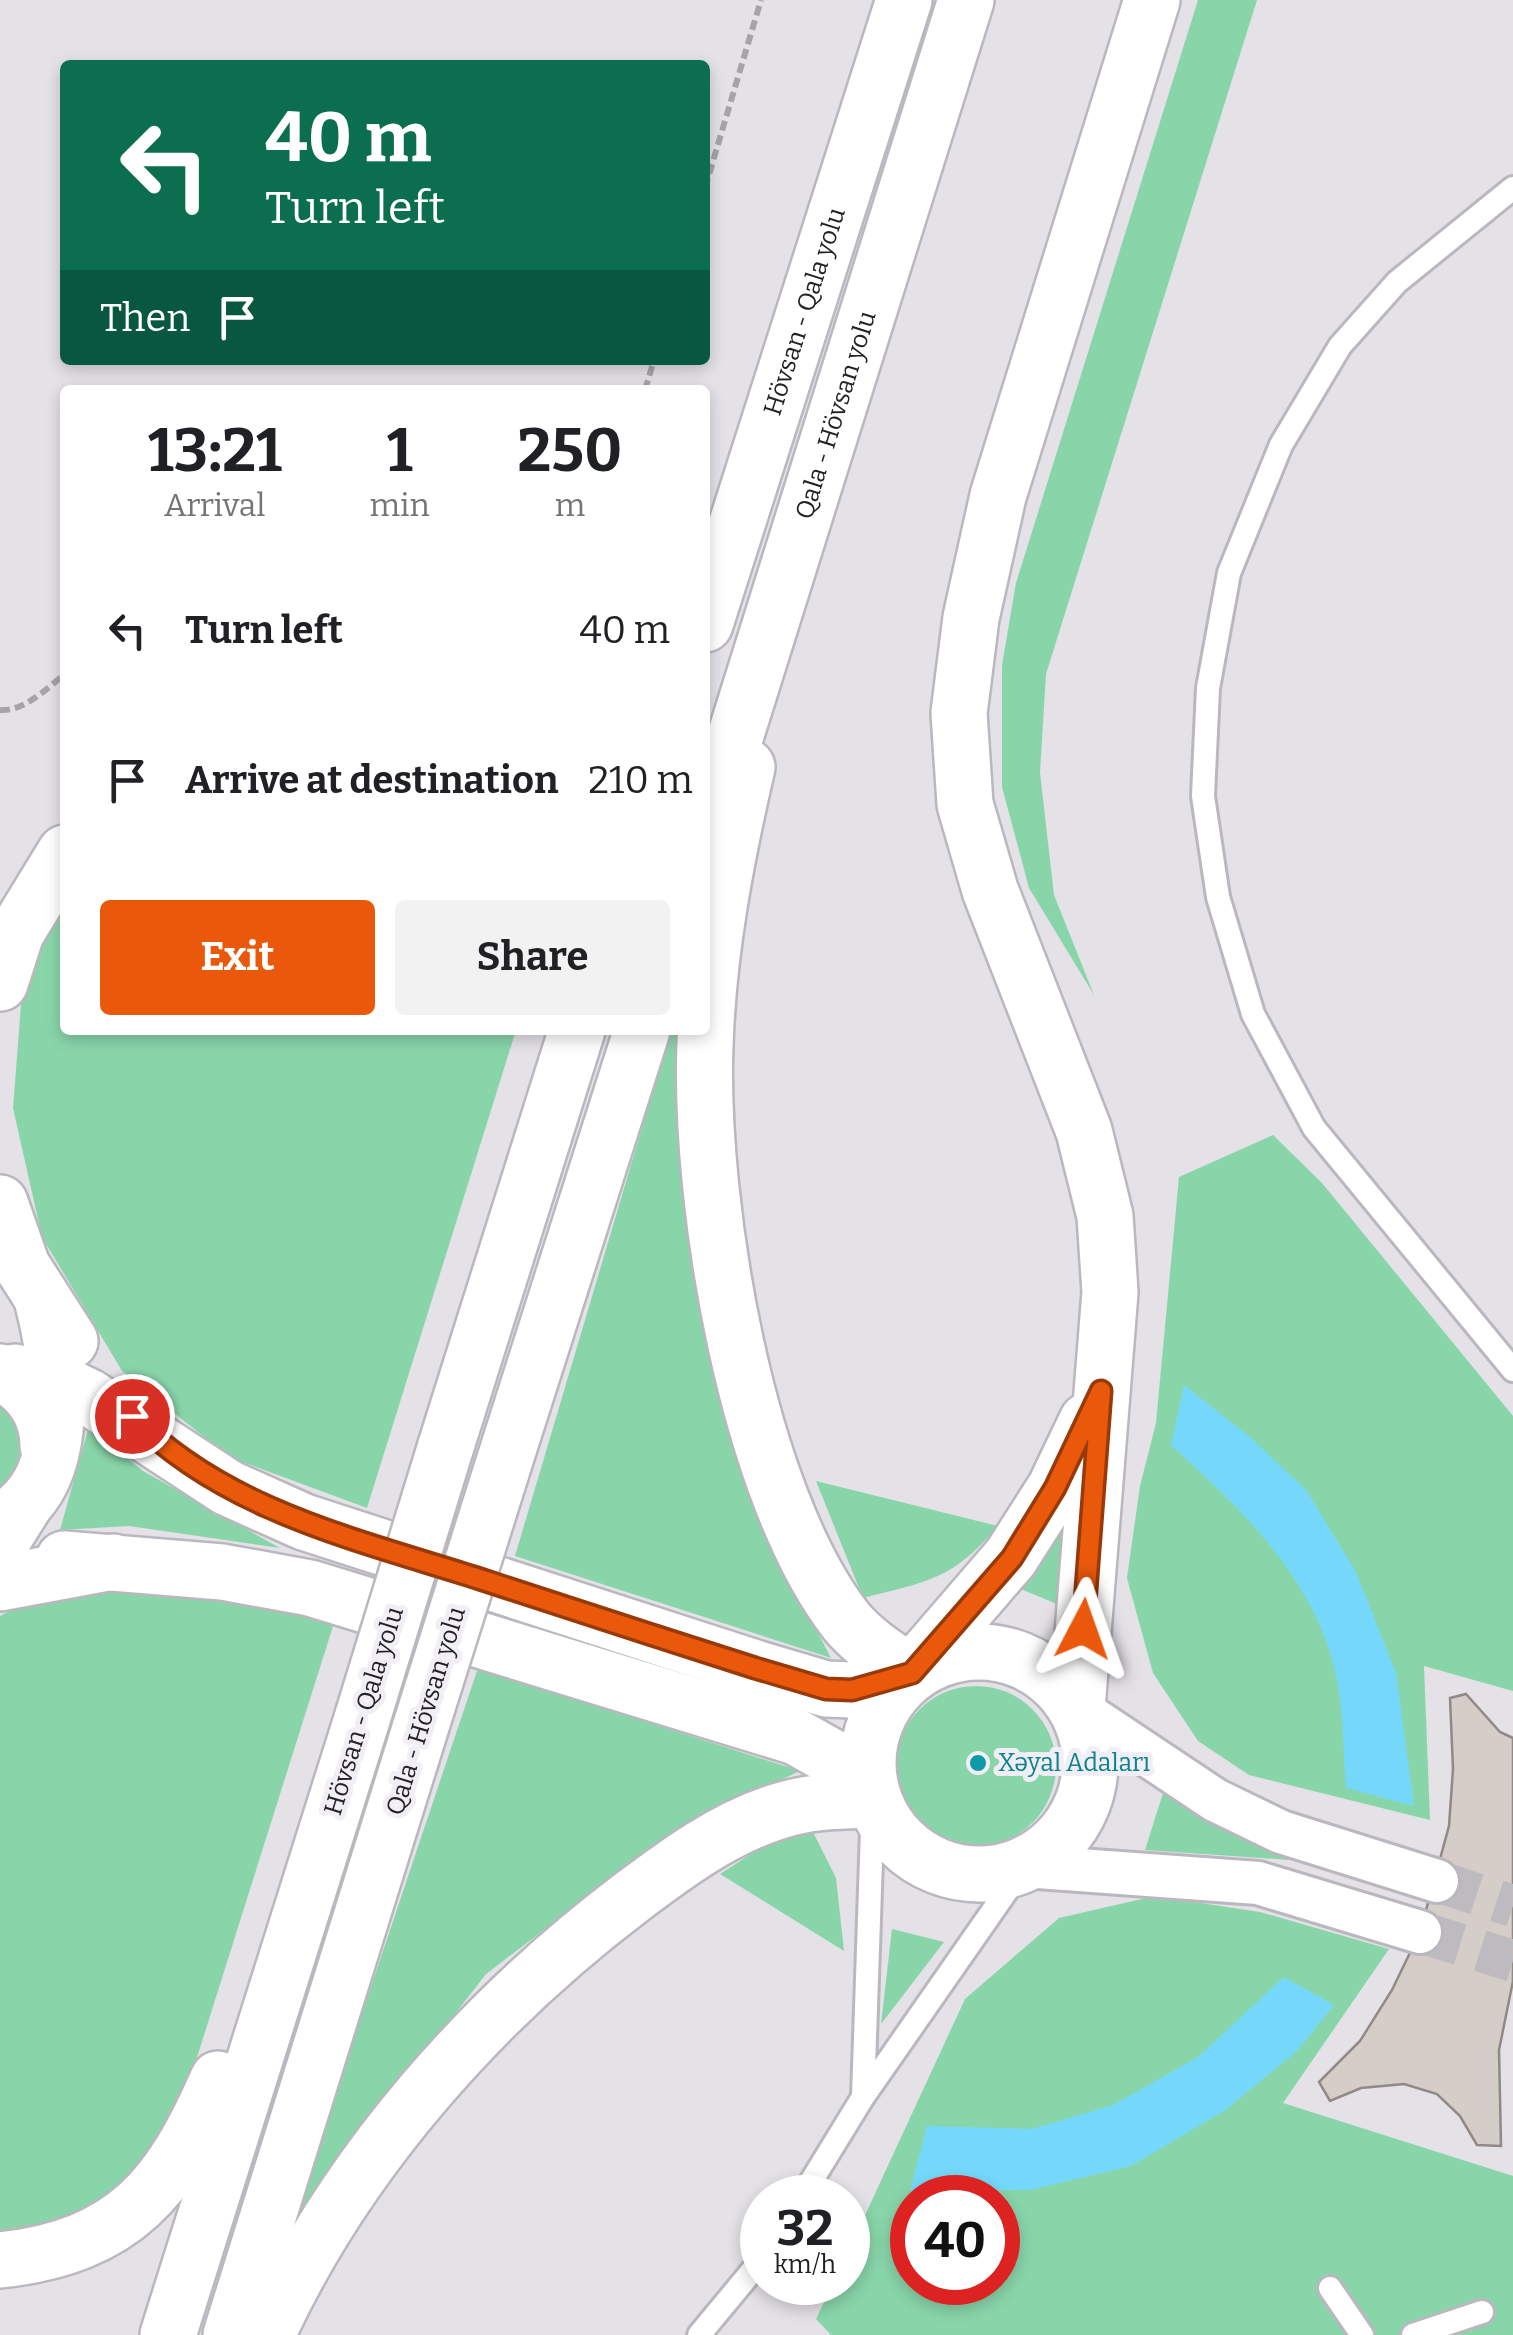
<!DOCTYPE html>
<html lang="en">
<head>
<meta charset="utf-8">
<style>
  :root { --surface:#fff; --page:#f2f2f2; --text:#202124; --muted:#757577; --accent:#ea580c }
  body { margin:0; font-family:Bitter,serif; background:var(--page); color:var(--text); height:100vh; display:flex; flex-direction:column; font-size:38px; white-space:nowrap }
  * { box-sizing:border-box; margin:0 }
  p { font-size:32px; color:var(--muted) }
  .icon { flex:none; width:55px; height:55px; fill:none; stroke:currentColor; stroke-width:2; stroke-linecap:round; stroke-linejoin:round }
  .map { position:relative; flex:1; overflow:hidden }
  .details { position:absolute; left:60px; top:385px; width:650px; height:650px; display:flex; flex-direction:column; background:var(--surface); border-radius:10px; box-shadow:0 5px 15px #0003 }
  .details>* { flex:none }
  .banner { position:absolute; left:60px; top:60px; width:650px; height:305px; border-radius:10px; box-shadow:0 5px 15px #0003; background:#0b6e4f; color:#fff; overflow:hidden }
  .speed { position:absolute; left:740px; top:2175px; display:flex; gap:20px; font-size:50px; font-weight:700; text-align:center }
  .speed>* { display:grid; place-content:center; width:130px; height:130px; border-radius:50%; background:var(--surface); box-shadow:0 5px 15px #0003; line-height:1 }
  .speed small { font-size:25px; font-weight:400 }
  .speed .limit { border:15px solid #d22; background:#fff; color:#111 }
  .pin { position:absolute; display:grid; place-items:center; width:85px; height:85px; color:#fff; margin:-42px; border:5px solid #fff; border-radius:50%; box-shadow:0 2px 10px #0007 }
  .me { position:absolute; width:110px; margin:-55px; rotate:4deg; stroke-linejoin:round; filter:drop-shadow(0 0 8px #0008) }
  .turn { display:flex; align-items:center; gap:35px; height:210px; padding:0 40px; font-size:45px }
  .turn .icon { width:130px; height:130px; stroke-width:2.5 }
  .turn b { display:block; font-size:70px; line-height:85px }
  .then { display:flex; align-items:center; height:95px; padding:0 40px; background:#0003; gap:20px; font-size:38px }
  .eta { display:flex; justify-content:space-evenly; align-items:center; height:170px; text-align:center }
  .eta b { font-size:60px; font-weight:700; line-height:70px }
  .primary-button { display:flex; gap:20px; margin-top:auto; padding:20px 40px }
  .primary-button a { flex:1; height:115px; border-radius:10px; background:var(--accent); color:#fff; font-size:40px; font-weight:700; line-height:115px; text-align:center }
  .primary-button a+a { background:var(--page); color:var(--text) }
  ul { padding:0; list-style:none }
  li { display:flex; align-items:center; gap:30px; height:150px; padding:0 40px }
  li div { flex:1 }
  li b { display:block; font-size:38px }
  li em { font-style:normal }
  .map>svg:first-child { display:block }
  .green { fill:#89d5aa; fill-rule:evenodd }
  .water { fill:#75d8fa }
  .building { fill:#d4cdc8; stroke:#908985; stroke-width:2.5 }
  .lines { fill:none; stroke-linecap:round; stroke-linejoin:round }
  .minor-tunnel { stroke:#bdbbc0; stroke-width:42; stroke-dasharray:42 21; stroke-linecap:butt }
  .service-casing { stroke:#bbb7be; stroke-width:28 }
  .minor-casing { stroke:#bbb7be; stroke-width:48 }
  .tertiary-casing { stroke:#bbb7be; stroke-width:60 }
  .secondary-casing { stroke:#bbb7be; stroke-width:60 }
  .primary-casing { stroke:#bbb7be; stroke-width:60 }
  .path { stroke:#a7a4a9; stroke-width:6; stroke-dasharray:10 5; stroke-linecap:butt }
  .service { stroke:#fff; stroke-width:22 }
  .minor { stroke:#fff; stroke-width:42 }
  .tertiary { stroke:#fff; stroke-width:55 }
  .secondary { stroke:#fff; stroke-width:55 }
  .primary { stroke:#fff; stroke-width:55 }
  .primary-bridge-casing { stroke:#bbb7be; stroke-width:60; stroke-linecap:butt }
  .primary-bridge { stroke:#fff; stroke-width:55 }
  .route-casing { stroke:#983908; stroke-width:25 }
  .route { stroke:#ea580c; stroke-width:18 }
  .culture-dot { fill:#0f9aa8; stroke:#f2eef5; stroke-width:4 }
  .labels { text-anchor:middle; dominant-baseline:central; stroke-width:10; stroke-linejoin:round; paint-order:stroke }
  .street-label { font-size:25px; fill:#222123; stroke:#f2eef5 }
  .culture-label { font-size:25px; fill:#0d838f; stroke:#f2eef5; text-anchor:start }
</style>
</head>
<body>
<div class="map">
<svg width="1513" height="2335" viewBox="0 0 1513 2335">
  <rect width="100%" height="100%" fill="#e4e1e7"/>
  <g class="green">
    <polygon points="1198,0 1257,0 1046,674 1040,773 1054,895 1094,995 1029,888 1002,787 1002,665 1016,583"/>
    <polygon points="65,898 65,1030 516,1030 367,1508 229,1457 122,1371 42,1237 13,1108 24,966"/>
    <polygon points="671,1030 680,1030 682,1191 713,1378 765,1531 831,1658 515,1556"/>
    <polygon points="1273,1135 1322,1183 1513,1416 1513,1691 1424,1666 1430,1820 1249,1775 1198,1741 1153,1673 1127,1578 1140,1486 1156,1423 1179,1177"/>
    <path d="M 0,1405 C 28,1433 25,1463 0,1491 Z"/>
    <polygon points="89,1426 143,1471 280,1548 129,1526 60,1530"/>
    <path d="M 816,1481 L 998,1526 C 952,1580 929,1581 863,1598 Z"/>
    <polygon points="1070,1510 1064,1607 1009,1584"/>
    <polygon points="104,1587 205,1590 334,1623 181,2108 132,2182 69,2224 0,2237 0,1616 25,1603"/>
    <polygon points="478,1668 800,1771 721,1808 623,1870 486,1974 291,2225"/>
    <circle cx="976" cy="1766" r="80"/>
    <polygon points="1164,1790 1290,1860 1145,1850"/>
    <polygon points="811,1828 836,1878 844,1951 720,1874 781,1835"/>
    <path d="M 1155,1896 L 1260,1912 L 1389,1949 L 1283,2103 L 1513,2176 L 1513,2335 L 831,2335 L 816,2319 L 833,2283 L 848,2282 L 848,2252 L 965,1999 L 1059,1918 ZM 912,2198 L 998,2198 L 998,2282 L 912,2282 Z"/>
    <polygon points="892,1929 944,1942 881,2024"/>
  </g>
  <g class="water">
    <path d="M 1184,1385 L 1250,1437 L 1306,1490 L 1356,1572 L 1396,1673 L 1414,1806 L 1346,1788 C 1343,1753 1344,1715 1337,1680 C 1318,1581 1242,1510 1171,1445 Z"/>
    <polygon points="1284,1977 1334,2005 1296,2052 1224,2111 1131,2166 1030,2190 910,2191 927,2126 1032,2129 1113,2105 1198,2057"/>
  </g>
  <polygon class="building" points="1466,1694 1500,1732 1513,1738 1513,1981 1499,2050 1501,2146 1477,2145 1460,2116 1437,2094 1404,2084 1361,2088 1330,2101 1319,2082 1360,2041 1392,1990 1420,1932 1449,1826 1453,1769 1450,1698"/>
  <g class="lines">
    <g class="minor-tunnel">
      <polyline points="1437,1881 1513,1906"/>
      <polyline points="1420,1932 1513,1961"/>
    </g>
    <defs>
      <g id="service">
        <polyline points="1513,188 1397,282 1340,346 1281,445 1229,573 1208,688 1203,796 1218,897 1253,1014 1314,1128 1513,1370"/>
        <polyline points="873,1800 863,2097 1024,1866"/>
        <polyline points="801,2198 863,2097"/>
        <polyline points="1330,2288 1362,2335"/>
        <polyline points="699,2335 762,2259"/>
        <polyline points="1413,2335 1482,2312"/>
      </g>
      <g id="minor">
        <polyline points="1077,1708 1215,1800 1281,1832 1437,1881"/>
        <polyline points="1024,1866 1258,1883 1420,1932"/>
      </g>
      <g id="tertiary">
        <path d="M 747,767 C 726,858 708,951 705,1045 C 699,1205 747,1494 846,1621 C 864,1643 889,1658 911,1673"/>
        <polyline points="0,983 16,933 65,853"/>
        <polyline points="0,1203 22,1266 70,1341"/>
        <polyline points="15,1372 56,1381 89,1397 228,1488 304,1522 755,1668 826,1689 852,1690 911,1673 1011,1557 1055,1488 1087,1421"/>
        <polyline points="64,1559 222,1572 310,1588 796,1737 839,1761 873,1800"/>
        <circle cx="979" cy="1763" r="111"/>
        <polyline points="1077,1708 1110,1292 1105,1216 1084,1131 990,890 965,804 959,713 971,618 998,496 1152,0"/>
      </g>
      <g id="secondary">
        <path d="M 0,1372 C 29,1387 48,1413 48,1446"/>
        <path d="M 0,1521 C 76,1486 59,1364 42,1299"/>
      </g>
      <g id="primary">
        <path id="s1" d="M 705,624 L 904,0"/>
        <path id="s2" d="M 705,833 L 966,0"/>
        <polyline points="445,1449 577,1030"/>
        <polyline points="501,1472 642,1030"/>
        <polyline points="0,1544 25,1504"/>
        <polyline points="0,1583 113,1562"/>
        <path d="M 0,2260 C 126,2246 170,2188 218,2079"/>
        <polyline points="168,2335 363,1716"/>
        <polyline points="231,2335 420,1729"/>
        <path d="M 267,2335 C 346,2162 482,2010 633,1896 C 677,1863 723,1829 776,1812 C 808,1801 840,1801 873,1800"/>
      </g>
    </defs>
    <use href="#service" class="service-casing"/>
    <use href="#minor" class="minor-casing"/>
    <use href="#tertiary" class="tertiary-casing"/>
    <use href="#secondary" class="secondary-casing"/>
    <use href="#primary" class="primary-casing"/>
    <g class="path">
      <polyline points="705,188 761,0"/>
      <polyline points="645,390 654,360"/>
      <path d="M 0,710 C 24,712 47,688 65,674"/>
    </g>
    <use href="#service" class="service"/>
    <use href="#minor" class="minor"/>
    <use href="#tertiary" class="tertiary"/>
    <use href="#secondary" class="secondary"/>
    <use href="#primary" class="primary"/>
    <defs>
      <g id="primary-bridge">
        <polyline points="363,1716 445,1449"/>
        <polyline points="420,1729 501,1472"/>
      </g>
    </defs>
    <use href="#primary-bridge" class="primary-bridge-casing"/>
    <use href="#primary-bridge" class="primary-bridge"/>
  </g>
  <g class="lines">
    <defs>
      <path id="route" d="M 132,1416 C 224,1510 358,1540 480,1579 C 572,1609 663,1639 755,1668 L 826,1689 L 852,1690 L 912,1673 L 1012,1558 L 1055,1488 L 1101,1391 L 1083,1629"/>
    </defs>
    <use href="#route" class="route-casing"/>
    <use href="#route" class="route"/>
  </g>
  <circle class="culture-dot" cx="978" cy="1763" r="10"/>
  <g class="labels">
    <g class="street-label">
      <text stroke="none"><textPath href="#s1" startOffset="328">Hövsan - Qala yolu</textPath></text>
      <text stroke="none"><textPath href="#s2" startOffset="438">Qala - Hövsan yolu</textPath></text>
      <text transform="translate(364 1711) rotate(-73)">Hövsan - Qala yolu</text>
      <text transform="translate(426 1711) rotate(-73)">Qala - Hövsan yolu</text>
    </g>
    <g class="culture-label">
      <text x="998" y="1763">Xəyal Adaları</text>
    </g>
  </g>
</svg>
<div class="speed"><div>32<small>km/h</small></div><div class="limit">40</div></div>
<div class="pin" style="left:132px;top:1416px;background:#d93025"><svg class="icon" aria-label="arrive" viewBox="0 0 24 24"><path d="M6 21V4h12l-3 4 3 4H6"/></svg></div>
<svg class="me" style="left:1083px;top:1629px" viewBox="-20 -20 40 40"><path d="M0-17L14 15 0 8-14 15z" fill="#ea580c" stroke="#fff" stroke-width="4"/></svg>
<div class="banner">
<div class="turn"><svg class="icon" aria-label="left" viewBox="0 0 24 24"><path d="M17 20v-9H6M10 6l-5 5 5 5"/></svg><div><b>40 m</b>Turn left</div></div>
<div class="then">Then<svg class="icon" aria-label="arrive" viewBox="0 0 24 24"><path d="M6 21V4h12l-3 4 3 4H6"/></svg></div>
</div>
<section class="details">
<div class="eta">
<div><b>13:21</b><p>Arrival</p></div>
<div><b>1</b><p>min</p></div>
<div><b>250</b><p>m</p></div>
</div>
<ul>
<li><svg class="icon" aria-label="left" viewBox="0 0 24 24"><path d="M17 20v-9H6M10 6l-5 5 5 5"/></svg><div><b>Turn left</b></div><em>40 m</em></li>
<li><svg class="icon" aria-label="arrive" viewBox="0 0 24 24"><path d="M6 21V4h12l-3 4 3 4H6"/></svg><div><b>Arrive at destination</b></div><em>210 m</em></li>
</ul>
<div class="primary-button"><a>Exit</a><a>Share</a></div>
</section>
</div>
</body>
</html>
